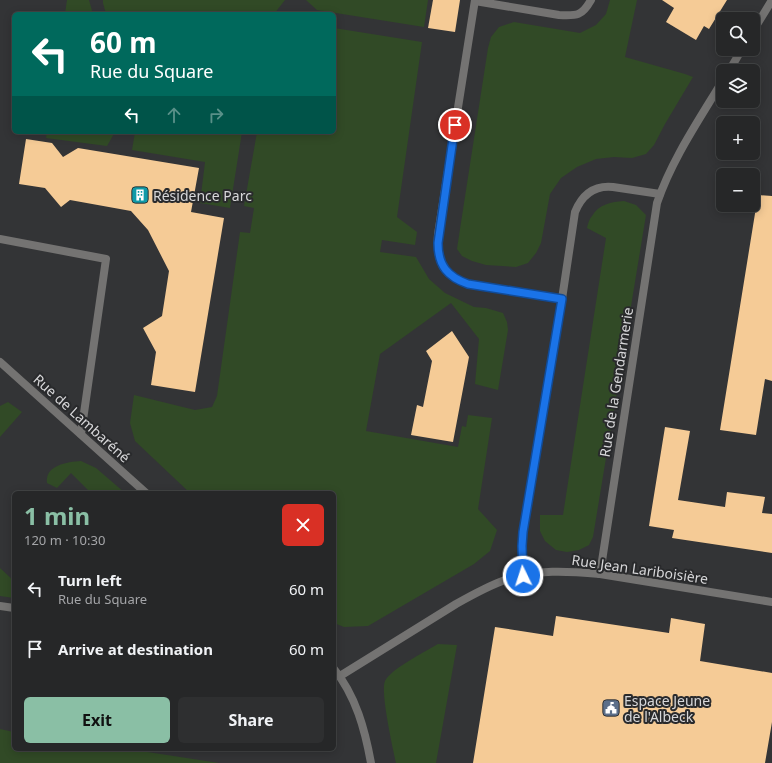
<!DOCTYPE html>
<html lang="en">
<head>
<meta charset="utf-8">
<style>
  :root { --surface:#262728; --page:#2e2f30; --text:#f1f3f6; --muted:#a4a5a8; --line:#424445; --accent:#8abfa5 }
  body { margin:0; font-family:"Noto Sans",sans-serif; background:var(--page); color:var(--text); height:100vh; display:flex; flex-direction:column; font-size:15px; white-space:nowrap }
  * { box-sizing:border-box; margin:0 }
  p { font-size:13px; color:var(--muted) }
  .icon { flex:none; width:22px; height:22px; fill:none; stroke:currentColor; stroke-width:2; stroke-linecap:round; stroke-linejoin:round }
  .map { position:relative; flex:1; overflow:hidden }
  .sheet { position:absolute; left:12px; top:491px; width:324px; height:260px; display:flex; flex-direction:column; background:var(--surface); border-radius:6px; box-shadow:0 2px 10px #0003,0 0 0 1px var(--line) }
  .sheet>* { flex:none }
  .top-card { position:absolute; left:12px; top:12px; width:324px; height:122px; border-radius:6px; box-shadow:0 2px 10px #0003,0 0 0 1px var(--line); background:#00695c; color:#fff; overflow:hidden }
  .tools { position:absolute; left:716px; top:12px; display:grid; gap:8px }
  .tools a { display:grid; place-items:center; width:44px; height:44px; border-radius:6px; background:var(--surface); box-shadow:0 2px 10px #0003,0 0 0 1px var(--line); font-size:20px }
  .pin { position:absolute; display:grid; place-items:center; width:34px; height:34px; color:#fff; margin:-17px; border:2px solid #fff; border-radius:50%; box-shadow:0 1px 4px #0007 }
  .me { position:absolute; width:44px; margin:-22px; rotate:356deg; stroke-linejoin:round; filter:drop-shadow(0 0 3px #0008) }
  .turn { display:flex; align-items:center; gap:14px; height:84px; padding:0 12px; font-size:18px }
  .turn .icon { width:52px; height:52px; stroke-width:2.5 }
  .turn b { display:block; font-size:28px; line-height:34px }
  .lanes { display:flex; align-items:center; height:38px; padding:0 12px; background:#0003; justify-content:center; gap:20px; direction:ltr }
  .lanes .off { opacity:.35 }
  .round { display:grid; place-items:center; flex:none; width:42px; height:42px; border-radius:6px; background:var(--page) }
  .headline { display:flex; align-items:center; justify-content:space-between; height:68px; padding:0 12px }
  h1 { font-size:24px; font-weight:700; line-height:30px; color:var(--accent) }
  .primary-button { display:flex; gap:8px; margin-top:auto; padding:8px 12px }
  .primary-button a { flex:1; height:46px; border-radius:6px; background:var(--accent); color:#111; font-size:16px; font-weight:700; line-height:46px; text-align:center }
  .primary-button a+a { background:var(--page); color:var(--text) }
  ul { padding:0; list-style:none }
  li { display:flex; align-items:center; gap:12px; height:60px; padding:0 12px }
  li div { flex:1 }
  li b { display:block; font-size:15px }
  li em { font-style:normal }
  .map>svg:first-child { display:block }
  .green { fill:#314a26 }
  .building { fill:#f5cb96 }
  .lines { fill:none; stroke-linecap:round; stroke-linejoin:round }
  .lane { stroke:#747372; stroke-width:8 }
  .street { stroke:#747372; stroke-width:8 }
  .route-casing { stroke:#114b97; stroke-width:10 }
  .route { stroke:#1a73e8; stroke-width:7 }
  .labels { text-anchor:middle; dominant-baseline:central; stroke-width:4; stroke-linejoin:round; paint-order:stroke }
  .poi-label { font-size:14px; fill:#d7d7d9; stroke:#292a2c; text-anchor:start }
  .street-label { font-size:14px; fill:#d7d7d9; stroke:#292a2c }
</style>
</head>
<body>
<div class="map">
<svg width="772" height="763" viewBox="0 0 772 763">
  <rect width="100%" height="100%" fill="#333436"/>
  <g class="green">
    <polygon points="67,0 89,0 93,14 65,14"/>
    <polygon points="103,0 285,0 274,14 106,14 103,3"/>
    <polygon points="306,0 428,0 424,27 317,10"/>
    <polygon points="610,0 637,0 625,57 685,74 693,77 665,124 654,145 646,154 632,158 614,157 596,159 577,167 561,178 550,194 541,243 536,253 528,263 516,267 486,265 472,261 462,256 457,249 460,229 488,48 491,37 499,27 514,22 580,33 596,25 606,14"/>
    <polygon points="334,28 422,42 397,217 417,232 415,245 382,240 380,252 416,257 429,279 445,293 474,307 486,308 503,313 507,322 508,330 498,390 475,384 479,339 451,303 380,354 366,431 458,447 462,426 466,427 468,415 492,418 478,509 497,530 490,551 474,564 368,626 344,627 334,623 334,493 190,493 135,441 130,423 134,395 195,410 212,407 217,396 240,232 250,233 254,208 244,206 257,132 334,132"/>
    <polygon points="47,132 115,132 107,146 46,138"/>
    <polygon points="135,132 242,132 230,208 200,203 205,162 132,150"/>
    <path d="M 624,201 L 636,205 L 646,215 L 593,537 L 589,545 L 579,550 L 567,552 L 556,550 L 545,541 L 540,531 L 540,515 L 563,515 L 606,238 L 587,228 C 588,224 589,219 592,216 C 599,204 611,202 624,201 Z"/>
    <polygon points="8,402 22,412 0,437 0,406"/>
    <path d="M 81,461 L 96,468 L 125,493 L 91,493 L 71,473 L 57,488 L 47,483 C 45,465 67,462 81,461 Z"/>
    <polygon points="0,568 14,581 14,598 0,596"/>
    <path d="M 438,644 L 457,645 L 436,763 L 396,763 C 393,749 380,691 385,681 C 392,668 425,652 438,644 Z"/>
    <polygon points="0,729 14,732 14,749 128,749 219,763 0,763"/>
  </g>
  <g class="building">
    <polygon points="433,0 460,0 455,32 428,28"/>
    <polygon points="662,0 727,0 709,29 704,26 696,40 666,22 674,8"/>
    <polygon points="26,139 52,143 63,157 78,148 199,168 191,212 224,218 195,392 151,385 156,352 143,328 162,316 169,271 148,230 131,211 70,200 61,207 45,188 19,184"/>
    <polygon points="758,195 772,196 772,381 765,379 756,435 720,430"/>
    <polygon points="452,331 469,357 453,442 411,435 417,405 423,407 432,361 426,351"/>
    <polygon points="665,427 690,431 678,500 725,507 727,492 765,497 762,513 772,514 772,553 672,538 674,530 649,526"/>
    <polygon points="556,616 669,633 671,618 705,624 700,661 772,673 772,722 765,763 473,763 495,627 553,636"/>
  </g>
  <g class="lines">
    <g class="lane">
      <path d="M 475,1 L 559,15 C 577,16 582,16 591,0"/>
      <polyline points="0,239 106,259 81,434"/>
    </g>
    <g class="street">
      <path d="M 475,0 L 438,234 C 436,261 442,275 468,284 L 562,299"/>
      <polyline points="753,31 772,0"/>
      <polyline points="729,71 742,49"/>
      <polyline points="0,362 146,493"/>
      <path d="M 600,574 L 657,203 C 672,159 699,120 723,80"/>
      <path d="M 523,575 L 522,557 L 523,532 L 562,299 L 575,212 C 582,195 594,185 613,187 L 660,194"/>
      <polyline points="0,606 14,608"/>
      <path d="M 334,669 C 356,696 365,730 371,763"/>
      <path d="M 340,676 L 456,604 C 472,595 488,586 505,580 C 537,569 567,571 600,574 L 772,602"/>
    </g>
  </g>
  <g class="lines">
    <defs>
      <path id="route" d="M 455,125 L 438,243 C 438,266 448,277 468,284 L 562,299 L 523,532 L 522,546 L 523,576"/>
    </defs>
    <use href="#route" class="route-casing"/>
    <use href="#route" class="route"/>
  </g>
  <defs>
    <symbol id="building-square" viewBox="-11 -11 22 22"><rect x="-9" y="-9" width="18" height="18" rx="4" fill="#0f9aa8" stroke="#292a2c"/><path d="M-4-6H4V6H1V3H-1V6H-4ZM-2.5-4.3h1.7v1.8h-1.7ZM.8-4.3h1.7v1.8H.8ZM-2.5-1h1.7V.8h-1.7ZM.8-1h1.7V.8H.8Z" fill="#fff"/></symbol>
    <symbol id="civic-square" viewBox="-11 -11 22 22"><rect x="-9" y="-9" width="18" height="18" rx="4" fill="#5c6f8a" stroke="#292a2c"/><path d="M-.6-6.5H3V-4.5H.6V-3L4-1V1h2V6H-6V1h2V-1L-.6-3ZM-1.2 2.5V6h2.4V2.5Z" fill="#fff"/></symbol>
  </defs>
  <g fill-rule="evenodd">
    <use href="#building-square" x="130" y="185" width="20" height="20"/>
    <use href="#civic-square" x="601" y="698" width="20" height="20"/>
  </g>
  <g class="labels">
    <g class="poi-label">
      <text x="153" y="195">Résidence Parc</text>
      <text x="624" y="700">Espace Jeune<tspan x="624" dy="16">de l'Albeck</tspan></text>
    </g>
    <g class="street-label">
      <text transform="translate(616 382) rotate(-81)">Rue de la Gendarmerie</text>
      <text transform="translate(82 418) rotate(42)">Rue de Lambaréné</text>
      <text transform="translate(640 569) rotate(8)">Rue Jean Lariboisière</text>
    </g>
  </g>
</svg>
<div class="tools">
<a><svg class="icon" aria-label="search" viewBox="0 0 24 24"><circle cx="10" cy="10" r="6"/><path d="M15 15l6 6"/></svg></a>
<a><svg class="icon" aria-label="layers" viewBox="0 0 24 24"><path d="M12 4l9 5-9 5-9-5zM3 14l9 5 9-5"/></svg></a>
<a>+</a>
<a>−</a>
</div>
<div class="pin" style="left:455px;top:125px;background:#d93025"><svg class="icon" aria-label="arrive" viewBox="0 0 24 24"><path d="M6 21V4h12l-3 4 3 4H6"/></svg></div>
<svg class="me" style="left:523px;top:576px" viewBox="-20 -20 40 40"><circle r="17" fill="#1a73e8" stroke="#fff" stroke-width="3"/><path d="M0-11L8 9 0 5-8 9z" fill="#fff"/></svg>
<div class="top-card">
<div class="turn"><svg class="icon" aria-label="left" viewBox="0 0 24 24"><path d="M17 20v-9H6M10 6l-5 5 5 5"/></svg><div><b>60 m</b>Rue du Square</div></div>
<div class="lanes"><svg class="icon" aria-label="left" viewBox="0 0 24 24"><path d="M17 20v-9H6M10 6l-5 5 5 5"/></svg><svg class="icon off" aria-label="ahead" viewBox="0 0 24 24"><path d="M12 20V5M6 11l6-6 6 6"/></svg><svg class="icon off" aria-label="right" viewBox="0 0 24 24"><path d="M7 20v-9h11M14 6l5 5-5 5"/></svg></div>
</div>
<section class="sheet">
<div class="headline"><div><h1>1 min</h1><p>120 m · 10:30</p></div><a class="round" style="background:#d93025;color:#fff"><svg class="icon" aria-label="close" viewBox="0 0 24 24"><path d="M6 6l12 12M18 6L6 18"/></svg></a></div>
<ul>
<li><svg class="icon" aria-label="left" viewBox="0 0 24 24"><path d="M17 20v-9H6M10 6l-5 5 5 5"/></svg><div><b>Turn left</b><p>Rue du Square</p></div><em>60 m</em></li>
<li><svg class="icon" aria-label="arrive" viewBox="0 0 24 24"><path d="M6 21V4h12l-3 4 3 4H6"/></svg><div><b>Arrive at destination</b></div><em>60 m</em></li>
</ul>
<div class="primary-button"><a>Exit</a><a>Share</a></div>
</section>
</div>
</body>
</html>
